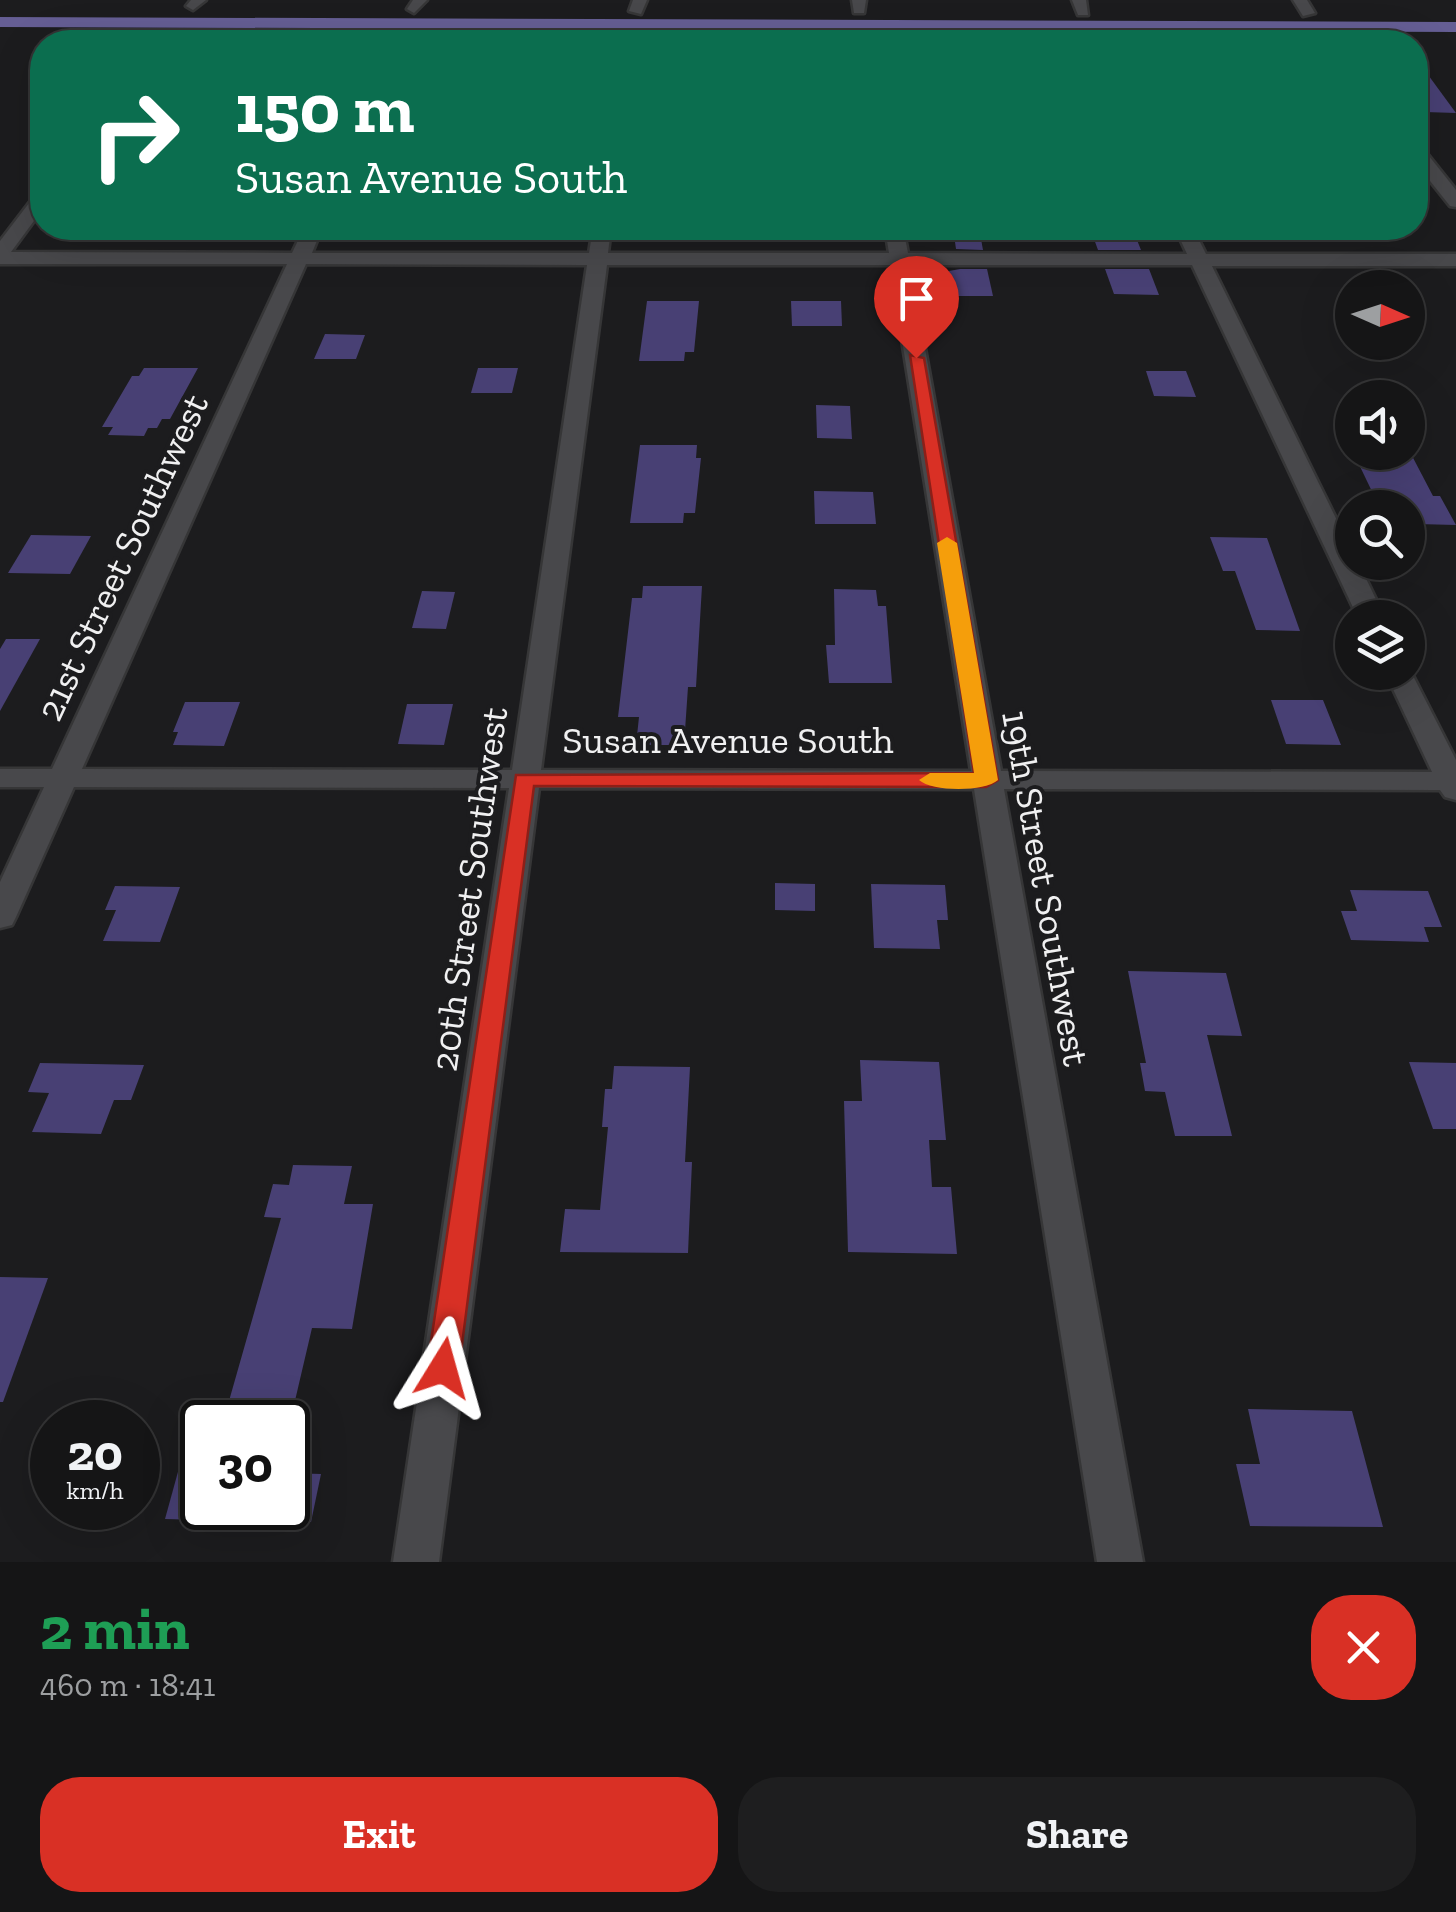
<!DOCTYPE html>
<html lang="en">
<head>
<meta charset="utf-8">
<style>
  :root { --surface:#151516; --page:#1e1e1f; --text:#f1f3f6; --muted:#9d9fa1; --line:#343435; --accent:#d93025 }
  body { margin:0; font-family:"Zilla Slab",serif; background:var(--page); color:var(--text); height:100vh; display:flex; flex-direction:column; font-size:38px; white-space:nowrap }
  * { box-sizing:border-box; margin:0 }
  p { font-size:32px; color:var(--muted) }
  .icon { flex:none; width:55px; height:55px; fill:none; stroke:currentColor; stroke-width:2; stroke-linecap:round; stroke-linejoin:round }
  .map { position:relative; height:1562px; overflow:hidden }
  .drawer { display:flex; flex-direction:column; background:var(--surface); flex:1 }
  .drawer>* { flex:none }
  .hud { position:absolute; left:30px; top:30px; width:1398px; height:210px; border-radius:40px; box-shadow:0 10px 40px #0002,0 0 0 2px var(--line); background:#0b6e4f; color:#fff; overflow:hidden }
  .needle { width:65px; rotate:93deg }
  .fabs { position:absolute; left:1335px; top:270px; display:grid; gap:20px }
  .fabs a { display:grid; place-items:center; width:90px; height:90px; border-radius:50%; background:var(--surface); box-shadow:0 10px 40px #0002,0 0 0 2px var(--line); font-size:50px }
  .speed { position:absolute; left:30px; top:1400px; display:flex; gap:20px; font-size:50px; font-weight:700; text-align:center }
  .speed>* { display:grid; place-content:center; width:130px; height:130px; border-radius:50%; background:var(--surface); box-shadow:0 10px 40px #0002,0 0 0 2px var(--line); line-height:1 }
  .speed small { font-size:25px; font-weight:400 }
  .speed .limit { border:5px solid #111; border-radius:15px; background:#fff; color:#111 }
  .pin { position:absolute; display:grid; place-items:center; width:85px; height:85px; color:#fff; margin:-102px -42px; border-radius:50% 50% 50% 0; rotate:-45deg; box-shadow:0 0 10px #0007 }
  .pin .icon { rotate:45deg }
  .me { position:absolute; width:110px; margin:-55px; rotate:8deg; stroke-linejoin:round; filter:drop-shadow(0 0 8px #0008) }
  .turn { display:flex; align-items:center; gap:35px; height:210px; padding:0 40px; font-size:45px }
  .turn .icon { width:130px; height:130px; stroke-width:2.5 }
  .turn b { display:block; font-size:70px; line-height:85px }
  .round { display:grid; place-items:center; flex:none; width:105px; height:105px; border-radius:40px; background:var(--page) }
  .overview { display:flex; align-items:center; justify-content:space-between; height:170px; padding:0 40px }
  h1 { font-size:60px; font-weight:700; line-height:75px; color:#1e9e55 }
  .cta { display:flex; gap:20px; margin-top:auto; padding:20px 40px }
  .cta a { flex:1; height:115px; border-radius:40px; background:var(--accent); color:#fff; font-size:40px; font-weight:700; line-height:115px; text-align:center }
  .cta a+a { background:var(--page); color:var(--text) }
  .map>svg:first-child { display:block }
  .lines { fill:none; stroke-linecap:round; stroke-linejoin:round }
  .canal { fill:#655e94; fill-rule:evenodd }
  .building { fill:#484074 }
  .street-casing { stroke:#363637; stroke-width:5 }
  .street { fill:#48484b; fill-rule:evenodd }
  .route { fill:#d93025; stroke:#8d1f18; stroke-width:2.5 }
  .slow { fill:#f59e0b }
  .labels { text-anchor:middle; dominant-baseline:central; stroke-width:8; stroke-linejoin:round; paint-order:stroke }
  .street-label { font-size:38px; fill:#f0f0f1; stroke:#1c1c1e }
</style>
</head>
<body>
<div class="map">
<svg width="1456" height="1562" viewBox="0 0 1456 1562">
  <rect width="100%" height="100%" fill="#1c1c1e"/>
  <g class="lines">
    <polygon class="canal" points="0,17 1456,22 1456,32 0,27"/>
  </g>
  <g class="building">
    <polygon points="1415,57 1456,113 1425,112 1415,97"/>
    <polygon points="953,228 979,228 983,250 956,249"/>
    <polygon points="1090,228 1120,228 1123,235 1135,235 1141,250 1098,250"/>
    <polygon points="960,269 987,269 993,296 954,296 949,271"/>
    <polygon points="1105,269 1149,269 1159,295 1114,294"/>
    <polygon points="647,301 699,301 694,352 685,352 684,361 639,361"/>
    <polygon points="791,301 841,301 842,326 792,326"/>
    <polygon points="325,334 365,335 356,359 314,359"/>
    <polygon points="144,368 198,368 170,419 162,419 157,428 148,428 144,436 108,435 113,427 102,427 132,376 139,376"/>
    <polygon points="478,368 518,368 512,393 471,393"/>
    <polygon points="1146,371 1186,371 1196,397 1154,396"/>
    <polygon points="816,405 850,406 852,439 817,438"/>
    <polygon points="640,445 697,445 696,458 701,458 695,513 684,513 683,523 630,523"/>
    <polygon points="1353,452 1410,452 1433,496 1440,496 1456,525 1417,524 1407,506 1379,506"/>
    <polygon points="814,491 873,492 876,524 815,524"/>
    <polygon points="31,535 91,536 70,574 8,573"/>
    <polygon points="1210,537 1267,538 1300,631 1256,630 1235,571 1223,571"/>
    <polygon points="643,586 702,586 696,687 688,687 684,745 636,745 639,717 618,717 632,598 642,598"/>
    <polygon points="834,589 876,590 878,606 886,606 892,683 829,683 826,645 835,645"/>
    <polygon points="422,591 455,592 446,629 412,628"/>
    <polygon points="6,639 40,639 0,711 0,649"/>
    <polygon points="1271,700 1323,700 1341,745 1286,744"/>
    <polygon points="185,702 240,702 224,746 173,745 178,732 173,732"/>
    <polygon points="407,704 453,704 444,745 398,744"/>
    <polygon points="775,883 815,884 815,911 775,910"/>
    <polygon points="871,884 945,885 948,920 937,920 940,949 874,948"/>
    <polygon points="115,886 180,887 160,942 103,941 116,910 105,910"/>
    <polygon points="1350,890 1428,891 1442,927 1424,927 1429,942 1351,940 1341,911 1357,911"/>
    <polygon points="1128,971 1226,973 1242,1036 1207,1035 1232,1136 1175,1136 1165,1092 1145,1091 1140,1063 1146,1063"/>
    <polygon points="860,1060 939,1062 946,1140 929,1140 932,1187 951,1187 957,1254 848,1252 844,1101 862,1101"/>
    <polygon points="1409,1062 1456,1063 1456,1129 1433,1129"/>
    <polygon points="40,1063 144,1065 131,1100 114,1100 101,1134 32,1132 49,1093 28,1092"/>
    <polygon points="614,1066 690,1067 685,1162 692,1162 688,1253 560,1252 565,1209 600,1210 608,1127 602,1127 605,1089 612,1089"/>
    <polygon points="293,1165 352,1166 344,1204 373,1204 352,1329 312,1328 290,1422 223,1422 281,1218 264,1217 273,1184 289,1185"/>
    <polygon points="0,1277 48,1278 3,1402 0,1402"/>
    <polygon points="1248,1409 1352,1411 1383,1527 1250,1526 1236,1464 1260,1464"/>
    <polygon points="195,1410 202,1411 202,1520 165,1519"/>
    <polygon points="288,1473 321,1474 311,1522 288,1522"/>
  </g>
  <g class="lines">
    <defs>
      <g id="street">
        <polygon points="191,0 206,0 193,10 186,6"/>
        <polygon points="413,0 427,0 414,13 407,9"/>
        <polygon points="633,0 647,0 641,14 629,11"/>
        <polygon points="852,0 866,0 864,13 854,13"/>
        <polygon points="1072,0 1086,0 1088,15 1078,15"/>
        <polygon points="1293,0 1307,0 1315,13 1303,16"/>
        <polygon points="166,33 174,38 170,42 155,42"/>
        <polygon points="397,35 402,37 403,42 389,42"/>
        <polygon points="1094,35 1099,37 1102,42 1088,42 1089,37"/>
        <polygon points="1328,36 1338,42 1321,42"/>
        <polygon points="1415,145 1421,146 1456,190 1456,207 1450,206 1415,162"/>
        <path d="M 42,193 L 42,210 L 11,252 L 292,253 L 304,228 L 322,228 L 312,253 L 589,253 L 593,228 L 611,228 L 608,253 L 889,253 L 885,228 L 903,228 L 908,253 L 1187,254 L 1175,228 L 1193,228 L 1206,254 L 1456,254 L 1456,266 L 1212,266 L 1352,551 L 1352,562 L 1358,562 L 1385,618 L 1358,618 L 1192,265 L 910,265 L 1001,771 L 1432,772 L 1385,672 L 1408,672 L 1408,666 L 1456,760 L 1456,800 L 1445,797 L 1440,790 L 1004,789 L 1143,1562 L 1097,1562 L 974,789 L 539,788 L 439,1562 L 393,1562 L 509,788 L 74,787 L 16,917 L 12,925 L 0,928 L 0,882 L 44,787 L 0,787 L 0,769 L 52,769 L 287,264 L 0,264 L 0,241 L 36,194 ZM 306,264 L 587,265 L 512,770 L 82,769 ZM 607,265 L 890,265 L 971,771 L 541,770 Z"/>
      </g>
    </defs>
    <use href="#street" class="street-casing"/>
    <use href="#street" class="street"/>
  </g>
  <polygon class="route" points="910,355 924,358 998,780 986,787 534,786 459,1368 454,1378 443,1382 432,1378 427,1368 516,775 974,773"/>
  <path class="slow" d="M 947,537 L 957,543 L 998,780 C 985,792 932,792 919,780 L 930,773 L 974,773 L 937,543 Z"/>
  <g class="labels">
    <g class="street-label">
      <text transform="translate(122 557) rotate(-65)">21st Street Southwest</text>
      <text x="728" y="740">Susan Avenue South</text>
      <text transform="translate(1046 888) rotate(80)">19th Street Southwest</text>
      <text transform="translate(469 889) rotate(-82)">20th Street Southwest</text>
    </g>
  </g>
</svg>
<div class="fabs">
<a><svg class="needle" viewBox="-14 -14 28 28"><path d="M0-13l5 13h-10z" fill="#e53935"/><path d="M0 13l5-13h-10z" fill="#9d9fa1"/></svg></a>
<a><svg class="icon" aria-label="sound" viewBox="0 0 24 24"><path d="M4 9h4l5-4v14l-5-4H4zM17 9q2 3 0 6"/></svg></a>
<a><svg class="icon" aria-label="search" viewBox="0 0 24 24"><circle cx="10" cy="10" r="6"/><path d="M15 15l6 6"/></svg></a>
<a><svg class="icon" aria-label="layers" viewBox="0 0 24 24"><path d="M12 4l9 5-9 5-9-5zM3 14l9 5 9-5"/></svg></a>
</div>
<div class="speed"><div>20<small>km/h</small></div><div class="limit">30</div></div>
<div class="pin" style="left:916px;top:358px;background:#d93025"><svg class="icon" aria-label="arrive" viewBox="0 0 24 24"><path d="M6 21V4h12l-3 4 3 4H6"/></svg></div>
<svg class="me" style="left:443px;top:1368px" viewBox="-20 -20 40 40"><path d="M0-17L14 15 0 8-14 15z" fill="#d93025" stroke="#fff" stroke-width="4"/></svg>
<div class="hud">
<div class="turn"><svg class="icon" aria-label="right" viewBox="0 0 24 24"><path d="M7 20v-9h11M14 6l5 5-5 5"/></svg><div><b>150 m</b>Susan Avenue South</div></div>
</div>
</div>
<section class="drawer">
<div class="overview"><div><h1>2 min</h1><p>460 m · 18:41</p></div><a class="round" style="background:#d93025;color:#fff"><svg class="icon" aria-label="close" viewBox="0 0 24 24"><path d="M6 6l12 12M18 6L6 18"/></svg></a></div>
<div class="cta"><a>Exit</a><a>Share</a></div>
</section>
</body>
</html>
